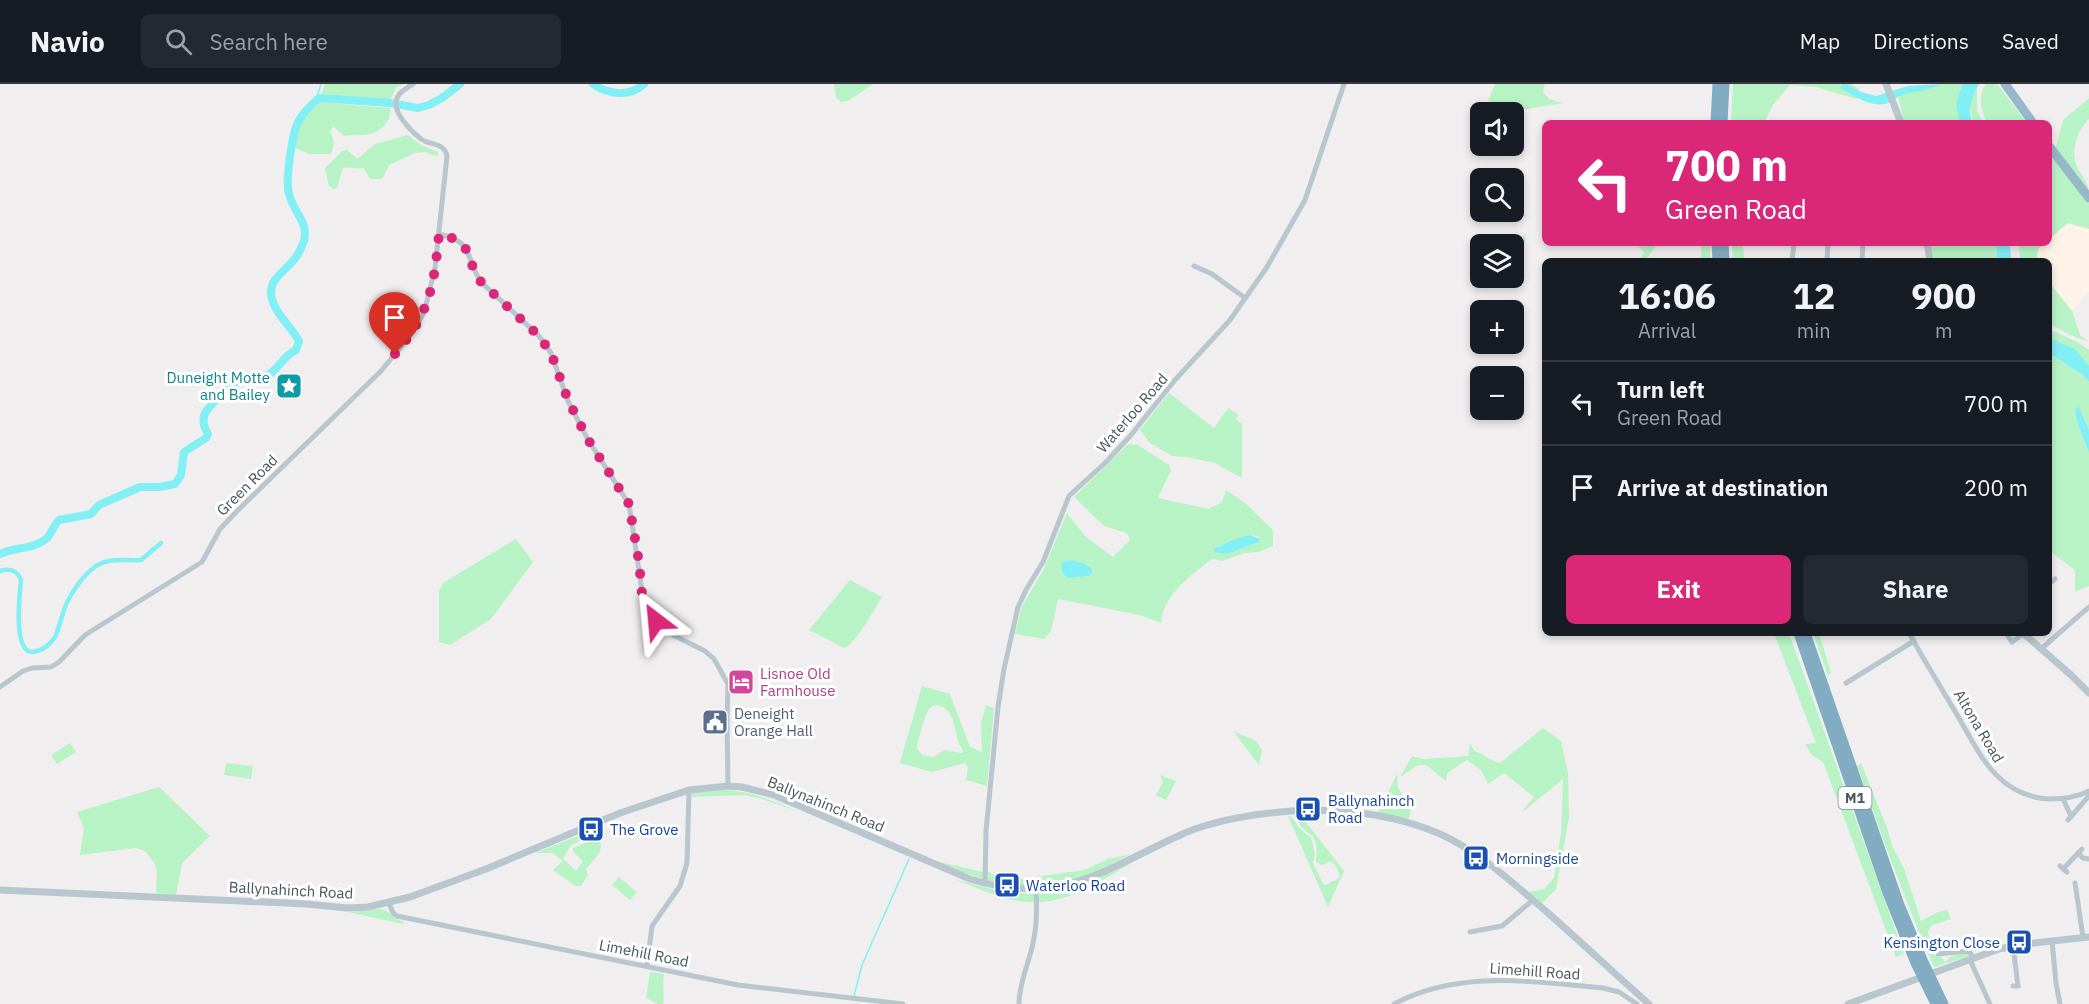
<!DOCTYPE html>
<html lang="en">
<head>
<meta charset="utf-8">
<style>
  :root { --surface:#171b24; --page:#242831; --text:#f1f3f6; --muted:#9ea1a6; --line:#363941; --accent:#db2777 }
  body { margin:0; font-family:"IBM Plex Sans",sans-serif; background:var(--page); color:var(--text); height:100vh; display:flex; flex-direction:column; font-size:22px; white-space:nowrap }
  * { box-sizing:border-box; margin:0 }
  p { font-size:20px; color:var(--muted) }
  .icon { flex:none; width:33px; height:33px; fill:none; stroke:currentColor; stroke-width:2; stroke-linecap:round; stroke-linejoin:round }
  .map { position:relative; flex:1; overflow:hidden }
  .details { position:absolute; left:1542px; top:174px; width:510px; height:378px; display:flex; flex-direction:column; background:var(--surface); border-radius:9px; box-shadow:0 3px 9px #0003 }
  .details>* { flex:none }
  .top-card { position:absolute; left:1542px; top:36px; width:510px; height:126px; border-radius:9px; box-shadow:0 3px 9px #0003; background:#db2777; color:#fff; overflow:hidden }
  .controls { position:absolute; left:1470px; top:18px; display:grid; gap:12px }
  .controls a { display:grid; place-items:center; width:54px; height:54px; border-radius:9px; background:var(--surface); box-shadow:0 3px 9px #0003; font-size:30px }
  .pin { position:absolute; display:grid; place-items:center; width:51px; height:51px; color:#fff; margin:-62px -26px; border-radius:50% 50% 50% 0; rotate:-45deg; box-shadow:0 0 6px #0007 }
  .pin .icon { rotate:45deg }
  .me { position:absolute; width:66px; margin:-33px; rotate:331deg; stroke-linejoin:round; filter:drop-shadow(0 0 4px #0008) }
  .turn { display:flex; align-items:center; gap:21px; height:126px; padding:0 24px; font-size:27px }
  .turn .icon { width:78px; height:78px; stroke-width:2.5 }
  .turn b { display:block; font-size:42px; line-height:51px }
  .eta { display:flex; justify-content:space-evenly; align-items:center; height:102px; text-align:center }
  .eta b { font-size:36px; font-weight:800; line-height:42px }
  .primary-button { display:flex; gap:12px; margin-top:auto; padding:12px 24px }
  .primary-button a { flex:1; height:69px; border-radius:9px; background:var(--accent); color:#fff; font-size:24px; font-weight:800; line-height:69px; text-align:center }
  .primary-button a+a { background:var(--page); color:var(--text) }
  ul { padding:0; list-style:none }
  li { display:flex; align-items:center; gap:18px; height:84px; padding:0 24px; border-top:2px solid var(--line) }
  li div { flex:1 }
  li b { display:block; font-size:22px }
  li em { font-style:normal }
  header { display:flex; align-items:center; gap:36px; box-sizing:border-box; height:84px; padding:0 30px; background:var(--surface); border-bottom:2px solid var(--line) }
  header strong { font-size:28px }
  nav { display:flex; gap:33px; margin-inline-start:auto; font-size:21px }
  .search { width:420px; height:54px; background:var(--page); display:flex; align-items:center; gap:15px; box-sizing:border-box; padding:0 21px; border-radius:9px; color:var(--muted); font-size:22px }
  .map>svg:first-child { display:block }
  .commercial { fill:#fef3e6 }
  .green { fill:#b8f3c5; fill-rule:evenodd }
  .water { fill:#81eff4 }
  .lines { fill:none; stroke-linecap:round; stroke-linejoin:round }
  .stream { stroke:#81eff4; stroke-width:1.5 }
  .canal { stroke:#81eff4; stroke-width:4.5 }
  .river { stroke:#81eff4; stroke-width:8 }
  .minor { stroke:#b8c6cd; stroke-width:5 }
  .tertiary { stroke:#b8c6cd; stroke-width:7 }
  .trunk { stroke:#96b8c9; stroke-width:9 }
  .motorway { stroke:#81acc2; stroke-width:9 }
  .route { stroke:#db2777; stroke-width:10; stroke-dasharray:0 18 }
  .labels { text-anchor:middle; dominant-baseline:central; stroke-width:6; stroke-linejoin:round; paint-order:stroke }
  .shield { fill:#fff; stroke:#7d898e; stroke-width:1.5 }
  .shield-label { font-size:14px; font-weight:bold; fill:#45565e }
  .culture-label { font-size:15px; fill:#0d838f; stroke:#fff; text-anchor:end }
  .street-label { font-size:15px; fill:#45565e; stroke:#fff }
  .hotel-label { font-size:15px; fill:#b23c85; stroke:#fff; text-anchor:start }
  .service-label { font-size:15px; fill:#4e5e75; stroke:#fff; text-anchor:start }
  .transit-label { font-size:15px; fill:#164399; stroke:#fff; text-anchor:start }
</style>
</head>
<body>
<header>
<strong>Navio</strong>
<div class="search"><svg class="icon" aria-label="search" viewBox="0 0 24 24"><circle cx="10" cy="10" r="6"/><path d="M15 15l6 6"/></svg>Search here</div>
<nav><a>Map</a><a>Directions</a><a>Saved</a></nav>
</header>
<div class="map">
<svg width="2089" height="920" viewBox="0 0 2089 920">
  <rect width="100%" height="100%" fill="#f1eeef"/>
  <polygon class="commercial" points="2068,139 2089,145 2089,208 2072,227 2049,199 2049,177 2037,177 2038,165 2045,159 2049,159 2049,155"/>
  <g class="green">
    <polygon points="325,0 402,0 396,4 390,17 322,13 321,11"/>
    <polygon points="834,0 873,0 848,17 841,18 836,13"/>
    <polygon points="1495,0 1545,0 1543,8 1549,15 1563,19 1527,25 1488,17"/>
    <polygon points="1733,0 1851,0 1859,5 1857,15 1816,3 1790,1 1773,21 1764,39 1731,39"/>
    <polygon points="1941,0 1962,0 1960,5 1961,39 1904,39 1898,11 1935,3"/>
    <path d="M 1986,0 L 1997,0 L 2027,39 L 1987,39 C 1981,26 1977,12 1986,0 Z"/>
    <path d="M 1977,2 L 1977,26 L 1983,39 L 1974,39 C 1968,24 1970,16 1977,2 Z"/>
    <path d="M 2089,14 L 2089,35 C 2078,45 2071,66 2076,80 C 2079,89 2087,97 2089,106 L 2055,66 L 2063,36 Z"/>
    <path d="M 319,18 L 390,24 C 392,36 382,47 370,50 C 362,52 353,50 344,52 L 333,42 L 330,48 C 335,56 334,62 331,70 L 309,70 L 295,64 C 294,45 304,29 319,18 Z"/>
    <path d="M 408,51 L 421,61 L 438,68 L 438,71 L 436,72 L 425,68 L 415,69 L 389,81 L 382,95 L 370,95 L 364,84 C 357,86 349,82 343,84 L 337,104 L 334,105 L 329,102 L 325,84 L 342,67 L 347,66 L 356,74 L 358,74 L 375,60 Z"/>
    <polygon points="2049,68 2089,120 2089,145 2068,139 2049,155"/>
    <polygon points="1526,149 1524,164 1514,175 1514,163"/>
    <polygon points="1635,159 1658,159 1645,177 1639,177 1644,168"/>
    <rect x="1701" y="159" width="9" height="18"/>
    <polygon points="1732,159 1743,159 1744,177 1733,177"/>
    <polygon points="1929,159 1996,159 1997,177 1932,177"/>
    <polygon points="2018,159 2045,159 2038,165 2037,177 2021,177"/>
    <polygon points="2049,198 2072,227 2080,251 2087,257 2077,254 2049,240"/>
    <polygon points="2049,245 2077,258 2089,266 2089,284 2049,255"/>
    <polygon points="2049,269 2083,291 2089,298 2089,346 2079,323 2077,338 2089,369 2089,502 2075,508 2075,486 2056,472 2049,465"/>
    <polygon points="1169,309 1214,344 1228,324 1239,331 1236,336 1242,340 1242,394 1215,379 1186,373 1172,372 1150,359 1140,346"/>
    <path d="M 1128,360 L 1138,361 L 1169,381 L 1171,386 L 1158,414 L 1209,425 L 1222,418 L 1226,406 L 1245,419 L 1273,446 L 1273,462 L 1259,468 L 1245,469 L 1222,477 L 1212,475 C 1191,491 1163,511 1161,539 L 1140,531 L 1058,515 L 1051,547 L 1044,555 L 1015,550 L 1022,522 L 1044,485 L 1067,429 L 1086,453 L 1113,473 L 1130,456 L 1127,449 L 1104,442 L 1074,413 ZM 1250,451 L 1257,452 L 1260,455 L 1259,458 L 1227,470 L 1217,462 C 1229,461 1238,454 1250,451 ZM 1071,476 L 1089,482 L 1067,494 L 1062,490 L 1062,478 Z"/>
    <polygon points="516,455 533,478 491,535 450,561 439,558 439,507 443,499"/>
    <path d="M 850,496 L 882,513 C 874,525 857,559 844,564 L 809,546 Z"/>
    <polygon points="1774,549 1789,549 1904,870 1896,873 1823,678 1812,671 1805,660 1816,659"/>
    <polygon points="1813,549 1819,549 1831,589 1828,592"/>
    <path d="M 922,602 L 950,610 L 970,663 L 982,668 L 981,639 L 986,621 L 994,624 L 987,702 L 966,696 L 968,683 L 965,679 L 932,688 L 900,679 ZM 936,621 C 959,625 952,652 963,666 L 962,669 L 944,666 L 934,673 L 923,671 L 917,665 C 917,659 925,631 928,627 C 931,622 932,623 936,621 Z"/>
    <path d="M 1543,644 L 1561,657 L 1568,689 L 1569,733 L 1556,805 L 1542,819 L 1529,808 L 1544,805 L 1554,794 L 1561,749 L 1563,695 L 1524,727 L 1523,726 L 1534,713 L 1504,689 L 1488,700 L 1481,686 L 1467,676 L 1447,689 L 1446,697 L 1426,681 L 1418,681 L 1400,693 L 1412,672 L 1423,675 L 1468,672 L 1470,659 L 1474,667 C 1484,670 1490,677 1500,679 Z"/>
    <polygon points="1233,647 1256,657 1262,666 1259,681"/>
    <polygon points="70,659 76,668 57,680 51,671"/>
    <polygon points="226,679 253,682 251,695 224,691"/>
    <path d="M 1861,679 L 1887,744 L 1893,764 L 1904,784 L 1921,837 L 1938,828 L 1947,826 L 1951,835 L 1932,841 L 1928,847 L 1931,866 L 1935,872 L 1941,873 L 1945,878 L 1951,872 L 1968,869 L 1970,872 L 1934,883 C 1905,817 1881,750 1857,682 Z"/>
    <polygon points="1397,690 1398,703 1411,728 1408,736 1378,729"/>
    <polygon points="1160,691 1176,697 1166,716 1156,711 1163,698"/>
    <polygon points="159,703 210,752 182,779 176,811 156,809 157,788 155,780 145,767 135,764 80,771 84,744 77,728"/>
    <path d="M 724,706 C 751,707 774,717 799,728 L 759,714 L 743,711 L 691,713 L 693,709 Z"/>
    <path d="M 1288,732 L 1292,733 L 1300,745 L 1311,754 L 1315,769 L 1313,779 L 1323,800 L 1327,801 L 1332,797 L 1335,797 L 1340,792 L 1335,781 L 1331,777 L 1322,781 L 1316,778 C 1320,743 1307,757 1297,735 L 1299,733 L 1302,733 L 1344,787 L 1328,823 Z"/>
    <polygon points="585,749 587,754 571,761 563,775 576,787 583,777 573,768 573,764 585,759 593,752 601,760 600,768 586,785 588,791 581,802 575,802 553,786 563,777 553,769 535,769"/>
    <path d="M 1130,770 C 1056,812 1012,810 935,777 L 979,787 L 989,788 L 998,793 L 1021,795 L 1084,786 L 1108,775 Z"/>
    <path d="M 1134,778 C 1103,795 1067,821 1030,818 C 1004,817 979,805 955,795 C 983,803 1012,812 1042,809 C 1074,806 1104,791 1134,778 Z"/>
    <polygon points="619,793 637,808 630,816 612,801"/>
    <path d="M 381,825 C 389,826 392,835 404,838 L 403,840 L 348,828 Z"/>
    <path d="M 650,888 L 664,890 C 662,901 665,910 663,920 L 658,920 L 646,914 Z"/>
  </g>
  <g class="water">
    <path d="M 1842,0 L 1846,0 L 1861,8 L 1876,12 L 1908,2 L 1941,0 C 1931,6 1917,7 1905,10 C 1898,11 1895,16 1888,19 C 1871,25 1854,11 1840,4 Z"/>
    <path d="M 1962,0 L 1979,0 C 1972,11 1967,27 1973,39 L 1960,38 L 1956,21 Z"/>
    <polygon points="1996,159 2010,159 2011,177 1997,177"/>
    <polygon points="2049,254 2075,265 2089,282 2089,298 2083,291 2049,269"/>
    <polygon points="2079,323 2089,346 2089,369 2077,338 2075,324"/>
    <path d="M 1250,451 L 1260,455 L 1259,458 L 1227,470 L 1214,468 L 1214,465 C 1220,461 1241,453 1250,451 Z"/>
    <polygon points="1071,476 1085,480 1093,486 1089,492 1067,494 1062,489 1062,478"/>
  </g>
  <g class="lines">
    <g class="stream">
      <polyline points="319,14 317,12 321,0"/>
      <polyline points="854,912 862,881 909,775"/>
    </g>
    <path class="canal" d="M 0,487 C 10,484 17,486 21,496 C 20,509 11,576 37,567 C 45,565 51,559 55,553 C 59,544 61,535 64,526 C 69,511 83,491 96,482 C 110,473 126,477 141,476 L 161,459"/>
    <g class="river">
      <path d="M 593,0 C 609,11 630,13 644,0"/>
      <path d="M 0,470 C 14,463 37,465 48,453 C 52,448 54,441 59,436 L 91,430 L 99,421 L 140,403 L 159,403 L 175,400 L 181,391 L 184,368 L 206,354 L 208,350 C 203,342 201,334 207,326 C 216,316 226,303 239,297 C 249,292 263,295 271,289 C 280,282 285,271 296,266 L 299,257 C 290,241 273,228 271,210 C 270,196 282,189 290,180 C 297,174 301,165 304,157 C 309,138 293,128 289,110 C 285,97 292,51 298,38 C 303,29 311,21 319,14 L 390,19 L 418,24 L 429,21 L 442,14 L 460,0"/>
    </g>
    <g class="minor">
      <polyline points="1805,39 1819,39"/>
      <path d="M 439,150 C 475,158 464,172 481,198 L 539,252 L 551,269 L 568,317 L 587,354 L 629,420 L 644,520 L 656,537 L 669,549 L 705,567 L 714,575 L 728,600 L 727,639 L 728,702"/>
      <polyline points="1792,177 1794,159"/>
      <polyline points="1827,177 1828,159"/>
      <polyline points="1862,177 1863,159"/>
      <polyline points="1194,182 1212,190 1245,214"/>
      <polyline points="2049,500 2055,495"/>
      <path d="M 1909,549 C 1924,576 1940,602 1956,629 C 1979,668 1996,712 2049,715 C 2062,715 2076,714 2089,707"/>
      <polyline points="2008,549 2008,552 2012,558 2024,549"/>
      <polyline points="2041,565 2089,523"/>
      <polyline points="1846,599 1914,557"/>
      <path d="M 0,603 L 23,587 L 32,584 L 51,583 L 59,578 L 85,551 L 202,478 L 220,445 L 239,425 L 381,287 L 409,253 L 424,229 L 435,184 L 447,72 C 444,58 431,62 421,55 C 411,47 389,26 398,12 C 401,7 408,3 413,0"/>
      <polyline points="2063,715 2071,732"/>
      <polyline points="2068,736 2089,712"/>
      <polyline points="2078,769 2083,774 2089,775"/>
      <polyline points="2060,782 2067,788"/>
      <polyline points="2063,785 2082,765"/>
      <polyline points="985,799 986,747 998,623 1004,585 1018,523 1026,506 1043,478 1069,412 1106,378 1131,351 1175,296 1230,236 1267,183 1305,116 1344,0"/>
      <polyline points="2075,799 2083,853"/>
      <polyline points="389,819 393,829 397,832 738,901 903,920"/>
      <polyline points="1470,848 1502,842 1533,816"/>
      <polyline points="2052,857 2056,899 2060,920"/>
      <polyline points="2013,862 2018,902 2013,902"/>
      <polyline points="1938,870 1968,867 1975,874"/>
      <polyline points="1970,876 1990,920"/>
      <polyline points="647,882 652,842 680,802 687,779 689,706"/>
      <path d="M 1019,920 C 1019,899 1029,879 1033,859 C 1037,842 1037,823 1036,806"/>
      <path d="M 1394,920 C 1460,885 1533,898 1603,904 L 1619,908 L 1637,920"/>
    </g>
    <g class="tertiary">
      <polyline points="1886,0 1901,39"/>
      <polyline points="1927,159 1930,177"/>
      <polyline points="2023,549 2071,591 2089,609"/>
      <path d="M 0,806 L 306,820 L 347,824 L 368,823 L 410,813 L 486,785 L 620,729 L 689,706 L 728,702 L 742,703 L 774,711 L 970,795 C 1060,822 1098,789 1176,753 C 1211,736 1252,730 1291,727 C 1340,724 1392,730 1438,749 C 1479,767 1514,800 1548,829 C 1582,859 1615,890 1649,920"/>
      <polyline points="1848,920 1999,865 2025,860 2089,853"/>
    </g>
    <g class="trunk">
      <polyline points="2005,0 2033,39"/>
      <polyline points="2049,62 2089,114"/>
    </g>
    <g class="motorway">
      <polyline points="1715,39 1717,0"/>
      <polyline points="1723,39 1725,0"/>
      <polyline points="1716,159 1717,177"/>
      <polyline points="1724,159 1725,177"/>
      <polyline points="1798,549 1886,806 1915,879 1935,920"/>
      <polyline points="1806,549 1900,821 1923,876 1944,920"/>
    </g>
  </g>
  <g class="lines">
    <path class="route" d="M 395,270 C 430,229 434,202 439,150 C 476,159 463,172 481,198 L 539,252 L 551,269 L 568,316 L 587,354 L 629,420 L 639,478 L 642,510 L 644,520 L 656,537"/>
  </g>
  <defs>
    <symbol id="sight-square" viewBox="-11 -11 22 22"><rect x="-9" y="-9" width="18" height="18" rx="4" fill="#0f9aa8" stroke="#fff"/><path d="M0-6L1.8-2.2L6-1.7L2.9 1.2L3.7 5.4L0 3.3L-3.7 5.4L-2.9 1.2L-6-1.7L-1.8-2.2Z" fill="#fff"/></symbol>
    <symbol id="hotel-square" viewBox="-11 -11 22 22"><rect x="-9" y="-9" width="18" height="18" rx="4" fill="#d1479c" stroke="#fff"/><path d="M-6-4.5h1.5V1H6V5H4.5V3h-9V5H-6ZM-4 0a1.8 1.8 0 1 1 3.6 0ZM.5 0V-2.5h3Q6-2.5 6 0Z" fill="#fff"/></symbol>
    <symbol id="civic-square" viewBox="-11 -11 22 22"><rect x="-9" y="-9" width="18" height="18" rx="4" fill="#5c6f8a" stroke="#fff"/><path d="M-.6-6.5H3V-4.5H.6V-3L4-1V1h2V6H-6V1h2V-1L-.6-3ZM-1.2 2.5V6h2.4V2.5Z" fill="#fff"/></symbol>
    <symbol id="bus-square" viewBox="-11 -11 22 22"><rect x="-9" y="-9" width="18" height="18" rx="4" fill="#1a4fb4" stroke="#fff"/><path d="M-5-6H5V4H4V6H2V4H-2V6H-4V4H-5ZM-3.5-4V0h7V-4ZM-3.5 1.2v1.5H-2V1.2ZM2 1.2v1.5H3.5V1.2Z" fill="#fff"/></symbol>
  </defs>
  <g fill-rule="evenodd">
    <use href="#sight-square" x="274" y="287" width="30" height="30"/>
    <use href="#hotel-square" x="726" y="583" width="30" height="30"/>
    <use href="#civic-square" x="700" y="623" width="30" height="30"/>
    <use href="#bus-square" x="1293" y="710" width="30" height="30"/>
    <use href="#bus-square" x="576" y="730" width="30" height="30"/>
    <use href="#bus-square" x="1461" y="759" width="30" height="30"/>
    <use href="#bus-square" x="992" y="786" width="30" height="30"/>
    <use href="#bus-square" x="2004" y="843" width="30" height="30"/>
  </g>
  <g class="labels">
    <rect class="shield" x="1838.5" y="703" width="33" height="22" rx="4.5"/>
    <g class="shield-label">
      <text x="1855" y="714">M1</text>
    </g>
    <g class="culture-label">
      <text x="270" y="293">Duneight Motte<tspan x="270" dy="17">and Bailey</tspan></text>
    </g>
    <g class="street-label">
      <text transform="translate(1132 329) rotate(-49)">Waterloo Road</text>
      <text transform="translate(247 401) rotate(-45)">Green Road</text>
      <text transform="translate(1979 642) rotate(59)">Altona Road</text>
      <text transform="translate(826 720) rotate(22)">Ballynahinch Road</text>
      <text transform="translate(291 806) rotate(3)">Ballynahinch Road</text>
      <text transform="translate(644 869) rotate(11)">Limehill Road</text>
      <text transform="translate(1535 887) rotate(4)">Limehill Road</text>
    </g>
    <g class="hotel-label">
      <text x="760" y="589">Lisnoe Old<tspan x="760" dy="17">Farmhouse</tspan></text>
    </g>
    <g class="service-label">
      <text x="734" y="629">Deneight<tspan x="734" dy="17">Orange Hall</tspan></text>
    </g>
    <g class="transit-label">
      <text x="1328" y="716">Ballynahinch<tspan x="1328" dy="17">Road</tspan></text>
      <text x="610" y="745">The Grove</text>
      <text x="1496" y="774">Morningside</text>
      <text x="1026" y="801">Waterloo Road</text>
      <text x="2000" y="858" text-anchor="end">Kensington Close</text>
    </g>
  </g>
</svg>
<div class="controls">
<a><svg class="icon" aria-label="sound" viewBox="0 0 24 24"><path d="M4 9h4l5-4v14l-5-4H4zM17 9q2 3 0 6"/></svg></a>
<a><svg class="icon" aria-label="search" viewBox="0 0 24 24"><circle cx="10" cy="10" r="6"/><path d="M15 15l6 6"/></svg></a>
<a><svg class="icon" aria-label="layers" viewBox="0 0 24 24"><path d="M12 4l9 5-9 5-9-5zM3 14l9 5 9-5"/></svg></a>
<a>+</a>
<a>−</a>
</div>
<div class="pin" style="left:395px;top:270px;background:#d93025"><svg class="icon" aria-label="arrive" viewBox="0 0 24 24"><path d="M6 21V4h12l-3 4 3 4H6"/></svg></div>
<svg class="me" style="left:656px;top:537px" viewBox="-20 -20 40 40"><path d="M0-17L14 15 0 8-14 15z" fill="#db2777" stroke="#fff" stroke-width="4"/></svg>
<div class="top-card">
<div class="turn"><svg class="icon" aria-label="left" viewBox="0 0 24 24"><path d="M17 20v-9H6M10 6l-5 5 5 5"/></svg><div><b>700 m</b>Green Road</div></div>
</div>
<section class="details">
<div class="eta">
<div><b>16:06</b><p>Arrival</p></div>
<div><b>12</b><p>min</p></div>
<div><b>900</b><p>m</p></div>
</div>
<ul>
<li><svg class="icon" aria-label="left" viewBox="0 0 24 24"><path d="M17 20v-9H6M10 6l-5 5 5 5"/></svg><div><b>Turn left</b><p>Green Road</p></div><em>700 m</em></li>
<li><svg class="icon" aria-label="arrive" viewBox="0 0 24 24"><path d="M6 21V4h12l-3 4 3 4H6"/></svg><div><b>Arrive at destination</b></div><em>200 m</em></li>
</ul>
<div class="primary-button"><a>Exit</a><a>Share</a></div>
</section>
</div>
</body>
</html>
